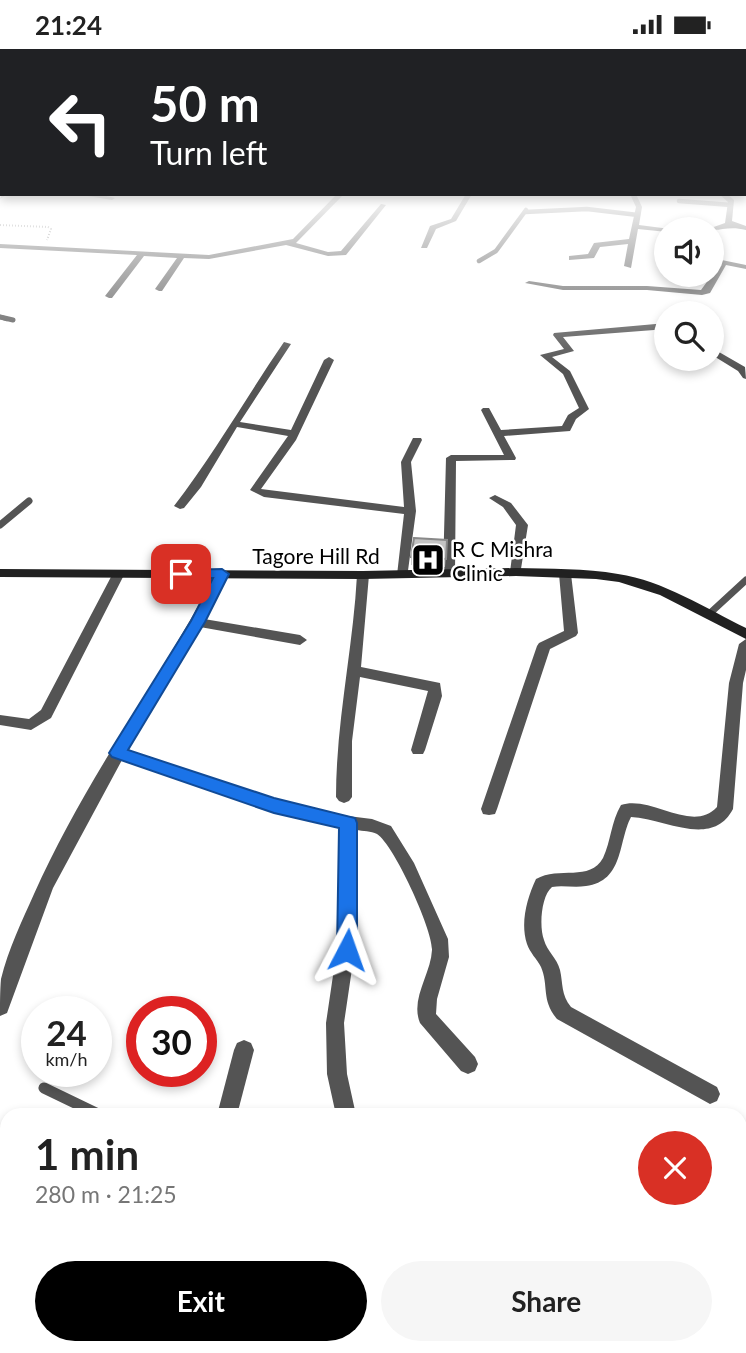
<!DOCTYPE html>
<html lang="en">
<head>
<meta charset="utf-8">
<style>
  :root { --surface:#fff; --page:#f6f6f6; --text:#222; --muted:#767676; --accent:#000 }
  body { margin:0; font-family:Lato,sans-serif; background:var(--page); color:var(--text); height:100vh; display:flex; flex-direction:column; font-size:26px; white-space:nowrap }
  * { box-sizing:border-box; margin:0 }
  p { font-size:23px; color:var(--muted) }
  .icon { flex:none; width:38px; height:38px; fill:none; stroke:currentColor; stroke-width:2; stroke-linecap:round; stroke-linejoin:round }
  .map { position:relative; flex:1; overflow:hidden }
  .sheet { position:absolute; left:0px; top:1059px; width:747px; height:247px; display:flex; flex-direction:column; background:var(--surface); border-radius:21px 21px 0 0; box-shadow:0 4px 10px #0003 }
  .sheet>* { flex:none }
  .guide { position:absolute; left:0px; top:0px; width:747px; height:147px; box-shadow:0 4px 10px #0003; background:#202124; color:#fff; overflow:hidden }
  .controls { position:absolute; left:654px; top:168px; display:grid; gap:14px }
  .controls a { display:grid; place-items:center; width:70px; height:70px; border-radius:50%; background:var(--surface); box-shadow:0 4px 10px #0003; font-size:35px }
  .speed { position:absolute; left:21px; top:947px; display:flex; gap:14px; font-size:35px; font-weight:700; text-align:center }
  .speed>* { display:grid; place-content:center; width:91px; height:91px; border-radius:50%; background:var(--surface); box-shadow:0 4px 10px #0003; line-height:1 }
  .speed small { font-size:18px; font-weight:400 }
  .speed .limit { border:10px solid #d22; background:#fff; color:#111 }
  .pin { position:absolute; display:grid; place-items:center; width:60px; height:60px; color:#fff; margin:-30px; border-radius:14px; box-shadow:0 4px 10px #0006 }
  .me { position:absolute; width:77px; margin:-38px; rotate:4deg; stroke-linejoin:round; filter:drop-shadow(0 0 5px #0008) }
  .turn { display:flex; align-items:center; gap:24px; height:147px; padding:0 35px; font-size:32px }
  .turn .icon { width:91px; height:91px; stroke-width:2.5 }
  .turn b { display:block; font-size:49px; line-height:60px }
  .round { display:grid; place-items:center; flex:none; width:74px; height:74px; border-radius:37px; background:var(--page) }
  .headline { display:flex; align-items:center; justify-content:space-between; height:119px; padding:0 35px }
  h1 { font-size:42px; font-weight:700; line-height:52px }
  .action { display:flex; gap:14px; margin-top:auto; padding:14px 35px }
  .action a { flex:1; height:80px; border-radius:42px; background:var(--accent); color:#fff; font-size:28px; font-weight:700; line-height:80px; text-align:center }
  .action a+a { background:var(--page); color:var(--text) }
  .status { display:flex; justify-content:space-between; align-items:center; height:49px; padding:0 35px; background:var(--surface); direction:ltr }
  .status svg { height:19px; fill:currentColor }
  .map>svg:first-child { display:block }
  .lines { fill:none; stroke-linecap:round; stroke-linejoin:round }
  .path { stroke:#767676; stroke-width:2; stroke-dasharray:1 2; stroke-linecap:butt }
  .service-far3 { stroke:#545454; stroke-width:4.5 }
  .service-far2 { stroke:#545454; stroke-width:5 }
  .service-far1 { stroke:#545454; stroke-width:7 }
  .service { stroke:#545454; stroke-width:11 }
  .minor { fill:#545454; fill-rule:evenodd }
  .secondary { fill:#212121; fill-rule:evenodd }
  .wall { fill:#a9a9a9 }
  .building { fill:#c4c4c4; stroke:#898989; stroke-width:2 }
  .route { fill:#1a73e8; stroke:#114b97; stroke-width:2 }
  .labels { text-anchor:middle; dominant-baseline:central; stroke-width:5; stroke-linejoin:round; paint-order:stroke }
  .poi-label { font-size:21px; fill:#000; stroke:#fff; text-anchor:start }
  .street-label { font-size:21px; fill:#000; stroke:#fff }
</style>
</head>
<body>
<div class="status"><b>21:24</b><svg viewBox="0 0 49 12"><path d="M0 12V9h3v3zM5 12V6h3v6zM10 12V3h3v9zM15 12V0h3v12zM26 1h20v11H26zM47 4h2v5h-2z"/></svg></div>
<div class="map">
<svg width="746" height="1304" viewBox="0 0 746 1304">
  <rect width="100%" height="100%" fill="#fff"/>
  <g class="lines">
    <polyline class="path" points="0,176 48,178 51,180 47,191"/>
    <g class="service-far3">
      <polyline points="679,152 731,156"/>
      <polyline points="525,163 587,160 638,166"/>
      <polyline points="479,212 496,202 526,161"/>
      <polyline points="0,268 7,270"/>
    </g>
    <polyline class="service-far2" points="0,268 13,271"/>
    <g class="service-far1">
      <polyline points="0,476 29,452"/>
      <polyline points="708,566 746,531"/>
    </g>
    <polyline class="service" points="44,1039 100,1066"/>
    <g class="minor">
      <polygon points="2,144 2,145 8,145 0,150"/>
      <polygon points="76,145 98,145 115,149 112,151"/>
      <polygon points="337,145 344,145 296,194 328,203 341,202 381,155 386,156 346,206 328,207 286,196 209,210 184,209 162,242 159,242 155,240 177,209 144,207 112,249 109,249 105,247 137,206 0,199 0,195 209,206 293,190"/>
      <polygon points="466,145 472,145 456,172 436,180 427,199 421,199 430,177 451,170"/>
      <polygon points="630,145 636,145 642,158 639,176 670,180 667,180 667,183 638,180 631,219 624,217 628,195 600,198 594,209 569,211 569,207 588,205 594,194 629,190 636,158"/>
      <path d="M 719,145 L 727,145 L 734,151 L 732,172 L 746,177 L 746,181 C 728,176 719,183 708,180 L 725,174 L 728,153 Z"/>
      <polygon points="712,209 746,216 746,220 726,216 710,244 702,246 647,241 563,241 525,234 529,232 563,237 647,237 701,241 720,215 712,213"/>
      <polygon points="667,274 667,280 563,288 574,302 552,308 570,322 589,360 576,370 570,382 504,387 516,409 515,411 456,412 455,524 449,528 445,527 443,524 446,409 451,406 504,406 481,361 483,359 489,359 501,381 562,377 568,366 579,359 563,325 540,306 564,300 553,286 554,284"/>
      <path d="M 284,293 L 291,295 L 240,373 L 291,381 L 324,311 L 329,308 L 334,311 L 296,391 L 261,440 L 404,458 L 401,413 L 413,389 L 421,389 L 422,391 L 411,413 L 416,462 L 407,529 L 399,529 L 397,526 L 404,465 L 264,448 L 250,441 L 288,387 L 237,378 L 201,438 L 184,459 L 180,460 L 174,457 C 214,405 247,347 284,293 Z"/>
      <polygon points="712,299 745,318 746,330 743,329 738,322 712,306"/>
      <polygon points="495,446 511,454 528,476 520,526 516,527 510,523 516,476 503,458 489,449"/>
      <path d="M 222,521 L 228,525 L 204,570 L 300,586 L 307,591 L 300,596 L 200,578 L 128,701 L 274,751 L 348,767 L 372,770 L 391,777 L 414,814 L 448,890 L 449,908 L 437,950 L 436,965 L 475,1008 L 478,1015 L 475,1022 L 468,1025 L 461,1022 L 420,974 C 410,950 431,925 432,901 C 433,881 394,796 377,785 C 371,782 363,782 356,781 L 358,879 L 344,974 L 347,1025 L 356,1066 L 336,1066 L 327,1025 L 326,974 L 340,879 L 340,779 L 274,763 L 122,711 L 53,839 L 7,964 L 0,967 C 0,955 0,941 1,930 C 8,901 22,872 34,845 C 84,733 158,633 216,525 Z"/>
      <polygon points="565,521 571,525 578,584 576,587 550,600 497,760 495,765 489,766 483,765 481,760 537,597 539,594 564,582 559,525"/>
      <polygon points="118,522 124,526 51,669 31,681 0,676 0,666 29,670 41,661 112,526"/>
      <path d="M 363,522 L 369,526 L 361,618 L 440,634 L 442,647 L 425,701 L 423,705 L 413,705 L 411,701 L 428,642 L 360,628 L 352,692 L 352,748 L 349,752 L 344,754 L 339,752 L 336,748 C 336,673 353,600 357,526 Z"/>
      <path d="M 746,590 L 746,621 L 743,634 L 733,760 C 712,800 664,769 631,768 C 618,793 624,832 586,837 C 574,839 563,836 552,838 C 541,847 539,878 544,891 C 547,902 557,909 560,921 C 563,934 561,946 571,958 L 717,1038 L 720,1045 L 717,1052 L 710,1055 L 557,970 C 541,951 549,937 541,918 C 537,910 530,904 527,895 C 520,874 527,849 536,830 C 559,817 590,833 603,809 C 611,792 611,773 621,756 C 652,746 692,785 717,758 L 729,634 L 739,595 Z"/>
      <polygon points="244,991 251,994 254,1001 237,1066 217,1066 234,1001 237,994"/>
      <polygon points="0,1189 7,1192 7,1217 0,1214"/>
      <polygon points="45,1298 69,1298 70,1304 46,1304"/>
      <polygon points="119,1298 146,1298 149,1304 120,1304"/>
      <polygon points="210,1298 233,1298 232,1304 208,1304"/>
    </g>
    <path class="secondary" d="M 516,519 C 550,520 585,519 618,525 C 664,532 705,559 746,579 L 746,590 L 660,546 L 619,533 L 596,530 L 516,527 L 363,530 L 0,528 L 0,520 L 363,522 Z"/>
  </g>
  <polygon class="wall" points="447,491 445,518 411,516 411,508"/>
  <polygon class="building" points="414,489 447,491 446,510 411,508"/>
  <linearGradient id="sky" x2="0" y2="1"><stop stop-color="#8cadcc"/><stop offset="0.43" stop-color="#fff"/><stop offset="1" stop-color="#fff" stop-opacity="0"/></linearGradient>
  <rect width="746" height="319" fill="url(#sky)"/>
  <polygon class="route" points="222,520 229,525 205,573 128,701 274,749 355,769 357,774 357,901 354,908 347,911 340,908 337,901 339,779 274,764 112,708 109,704 191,572 213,529 181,530 175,525 181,521"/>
  <defs>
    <symbol id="hospital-square" viewBox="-11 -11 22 22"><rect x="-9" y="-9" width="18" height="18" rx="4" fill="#000" stroke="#fff"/><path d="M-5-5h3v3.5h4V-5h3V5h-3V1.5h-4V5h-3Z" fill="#fff"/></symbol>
  </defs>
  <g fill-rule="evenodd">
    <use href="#hospital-square" x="409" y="492" width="38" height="38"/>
  </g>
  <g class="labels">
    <g class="poi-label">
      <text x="452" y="499">R C Mishra<tspan x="452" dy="24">Clinic</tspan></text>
    </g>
    <g class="street-label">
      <text x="316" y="506">Tagore Hill Rd</text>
    </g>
  </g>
</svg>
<div class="controls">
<a><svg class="icon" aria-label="sound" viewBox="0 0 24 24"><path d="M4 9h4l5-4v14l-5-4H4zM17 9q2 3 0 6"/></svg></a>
<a><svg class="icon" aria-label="search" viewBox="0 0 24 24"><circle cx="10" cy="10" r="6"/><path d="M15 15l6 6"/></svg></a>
</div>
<div class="speed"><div>24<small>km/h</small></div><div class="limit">30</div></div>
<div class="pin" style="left:181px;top:525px;background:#d93025"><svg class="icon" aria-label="arrive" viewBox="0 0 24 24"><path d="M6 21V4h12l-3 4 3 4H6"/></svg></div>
<svg class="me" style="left:347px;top:901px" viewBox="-20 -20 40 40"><path d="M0-17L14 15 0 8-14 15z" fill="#1a73e8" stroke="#fff" stroke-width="4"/></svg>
<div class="guide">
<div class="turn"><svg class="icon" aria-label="left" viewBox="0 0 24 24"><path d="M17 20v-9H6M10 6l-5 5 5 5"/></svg><div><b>50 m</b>Turn left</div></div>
</div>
<section class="sheet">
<div class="headline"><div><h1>1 min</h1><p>280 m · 21:25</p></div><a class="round" style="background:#d93025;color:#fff"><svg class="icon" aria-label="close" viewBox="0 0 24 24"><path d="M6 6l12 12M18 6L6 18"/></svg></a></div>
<div class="action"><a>Exit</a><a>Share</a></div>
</section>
</div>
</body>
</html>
